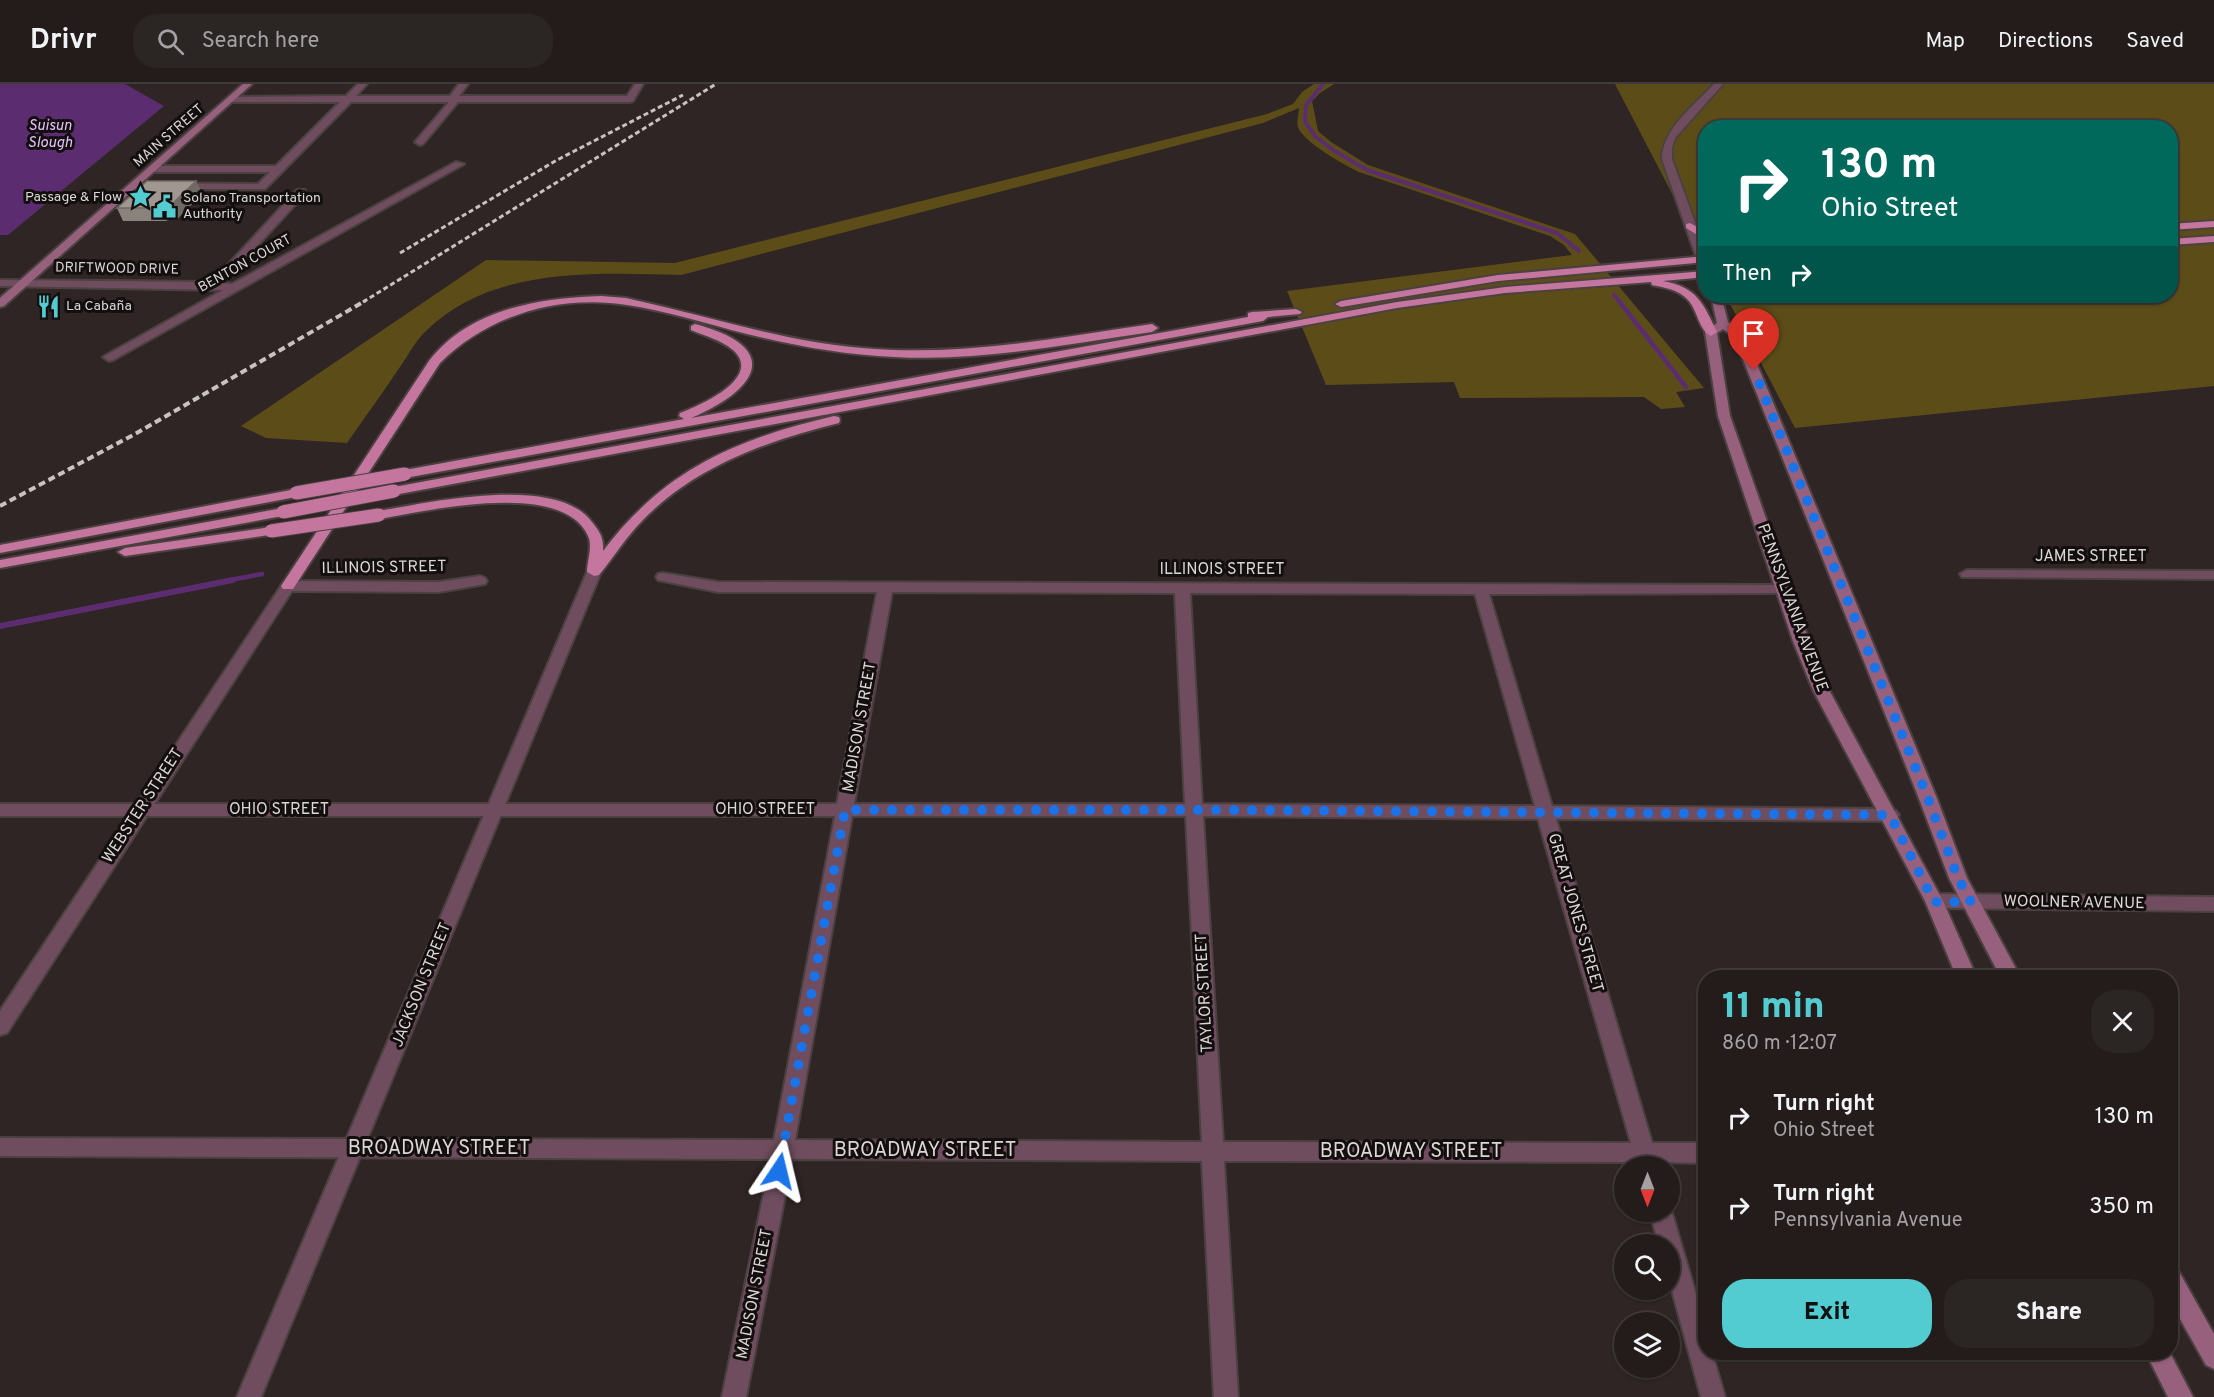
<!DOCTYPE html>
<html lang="en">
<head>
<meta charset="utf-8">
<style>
  :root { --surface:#231c1b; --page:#2b2524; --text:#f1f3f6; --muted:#a3a1a3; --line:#403a3a; --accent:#52ccd1 }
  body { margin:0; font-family:Overpass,sans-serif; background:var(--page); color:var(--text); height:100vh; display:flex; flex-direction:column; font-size:22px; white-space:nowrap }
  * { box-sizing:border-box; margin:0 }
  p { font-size:20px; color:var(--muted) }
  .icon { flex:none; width:33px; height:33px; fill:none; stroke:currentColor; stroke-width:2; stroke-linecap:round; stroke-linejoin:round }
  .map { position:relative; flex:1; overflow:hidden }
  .sheet { position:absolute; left:1698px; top:886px; width:480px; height:390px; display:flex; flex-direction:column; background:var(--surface); border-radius:24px; box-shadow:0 2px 4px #0004,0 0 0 2px var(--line) }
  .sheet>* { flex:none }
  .guide { position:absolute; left:1698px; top:36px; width:480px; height:183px; border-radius:24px; box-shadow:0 2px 4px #0004,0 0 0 2px var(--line); background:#00695c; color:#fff; overflow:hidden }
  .needle { width:39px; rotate:180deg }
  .tools { position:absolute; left:1614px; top:1072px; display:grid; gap:12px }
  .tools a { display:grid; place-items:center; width:66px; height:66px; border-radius:50%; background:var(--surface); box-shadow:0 2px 4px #0004,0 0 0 2px var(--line); font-size:30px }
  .pin { position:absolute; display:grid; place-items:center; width:51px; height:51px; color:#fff; margin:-62px -26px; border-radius:50% 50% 50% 0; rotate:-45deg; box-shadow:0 0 6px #0007 }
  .pin .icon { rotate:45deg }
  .me { position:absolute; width:66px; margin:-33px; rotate:10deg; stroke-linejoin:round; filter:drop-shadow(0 0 4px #0008) }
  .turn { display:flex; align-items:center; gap:21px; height:126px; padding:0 24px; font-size:27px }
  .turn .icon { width:78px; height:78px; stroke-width:2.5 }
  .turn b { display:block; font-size:42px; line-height:51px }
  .then { display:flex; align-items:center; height:57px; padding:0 24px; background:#0003; gap:12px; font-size:22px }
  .round { display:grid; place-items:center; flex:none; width:63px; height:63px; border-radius:24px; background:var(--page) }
  .head { display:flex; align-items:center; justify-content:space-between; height:102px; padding:0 24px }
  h1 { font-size:36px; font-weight:800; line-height:45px; color:var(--accent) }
  .button { display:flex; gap:12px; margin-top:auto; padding:12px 24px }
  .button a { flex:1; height:69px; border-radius:24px; background:var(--accent); color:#111; font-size:24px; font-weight:800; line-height:69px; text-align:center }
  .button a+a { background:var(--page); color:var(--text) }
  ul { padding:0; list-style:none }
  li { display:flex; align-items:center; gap:18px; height:90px; padding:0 24px }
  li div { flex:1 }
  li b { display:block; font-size:22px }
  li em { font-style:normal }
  header { display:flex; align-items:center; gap:36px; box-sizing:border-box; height:84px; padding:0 30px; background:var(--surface); border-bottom:2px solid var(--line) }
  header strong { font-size:28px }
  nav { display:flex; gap:33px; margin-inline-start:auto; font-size:21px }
  .search { width:420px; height:54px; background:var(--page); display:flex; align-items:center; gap:15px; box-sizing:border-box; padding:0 21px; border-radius:24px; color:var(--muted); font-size:22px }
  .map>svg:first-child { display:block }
  .green { fill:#5c4d18 }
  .water { fill:#5b2d70 }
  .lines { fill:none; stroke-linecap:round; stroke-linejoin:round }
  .stream-far2 { stroke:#5b2d70; stroke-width:4 }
  .stream-far1 { stroke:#5b2d70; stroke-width:4.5 }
  .stream { stroke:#5b2d70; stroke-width:6 }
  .minor-casing { stroke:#4b4140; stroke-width:4 }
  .tertiary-casing { stroke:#4b4140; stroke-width:4 }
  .secondary-casing { stroke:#4b4140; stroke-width:4 }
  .trunk-casing { stroke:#4b4140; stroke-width:4 }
  .minor { fill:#6f4d5e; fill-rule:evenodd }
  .tertiary { fill:#6f4d5e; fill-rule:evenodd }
  .secondary { fill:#97607c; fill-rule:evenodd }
  .trunk { fill:#c4769e; fill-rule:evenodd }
  .rail-far1 { stroke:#c9c2c2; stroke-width:3; stroke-dasharray:5 3; stroke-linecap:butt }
  .rail { stroke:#c9c2c2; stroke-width:4; stroke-dasharray:7 4; stroke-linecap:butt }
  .trunk-bridge-casing { stroke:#4b4140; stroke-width:15; stroke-linecap:butt }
  .trunk-bridge { stroke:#c4769e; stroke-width:13 }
  .wall { fill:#8a827c }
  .shaded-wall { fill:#706a65 }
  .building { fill:#a09790; stroke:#706a65; stroke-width:1.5 }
  .route { stroke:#1a73e8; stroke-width:10; stroke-dasharray:0 18 }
  .labels { text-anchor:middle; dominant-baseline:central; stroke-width:6; stroke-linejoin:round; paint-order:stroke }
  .far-street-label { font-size:14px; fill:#ddd6d6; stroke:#140f0f }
  .far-poi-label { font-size:14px; fill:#ddd6d6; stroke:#140f0f; text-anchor:start }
  .far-water-label { font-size:15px; font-style:italic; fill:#e6c0fb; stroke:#140f0f }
  .street-label { font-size:16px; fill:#ddd6d6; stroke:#140f0f }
  .near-street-label { font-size:20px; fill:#ddd6d6; stroke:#140f0f }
</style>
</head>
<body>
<header>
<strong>Drivr</strong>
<div class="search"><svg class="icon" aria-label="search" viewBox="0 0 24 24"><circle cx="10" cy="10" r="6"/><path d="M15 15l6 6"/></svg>Search here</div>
<nav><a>Map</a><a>Directions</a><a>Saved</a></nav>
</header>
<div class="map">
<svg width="2214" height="1313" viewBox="0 0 2214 1313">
  <rect width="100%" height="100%" fill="#2f2524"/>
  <g class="green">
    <path d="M 1314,0 L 1334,0 L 1320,9 L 1312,17 L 1318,47 L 1331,58 L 1368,81 L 1575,150 L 1704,304 L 1676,308 L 1685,323 L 1661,325 L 1644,313 L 1460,314 L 1454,298 L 1326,301 L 1287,207 L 1572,171 L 1564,161 L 1550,152 L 1359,88 C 1346,82 1303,58 1298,43 C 1296,38 1299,30 1299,24 L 1263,39 L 681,191 C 596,189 492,182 426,247 C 416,256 409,270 402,280 C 384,307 365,333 347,359 L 266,354 L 241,342 L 486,176 L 675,179 L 1267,30 L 1293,20 L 1302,8 Z"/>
    <polygon points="1615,0 2214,0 2214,302 1795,344 1726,212 2170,212 2170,44 1706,44 1705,173"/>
  </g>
  <polygon class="water" points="0,0 125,0 164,22 8,151 0,151"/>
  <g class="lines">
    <g class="stream-far2">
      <polyline points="1323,0 1306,21 1305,38 1316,53 1333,66 1367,86 1557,149 1579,167"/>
      <polyline points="1614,211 1620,218"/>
    </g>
    <g class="stream-far1">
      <polyline points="1619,217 1686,303"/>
      <polyline points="225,497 262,490"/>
    </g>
    <polyline class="stream" points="0,542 233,496"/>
    <defs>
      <g id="minor">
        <polygon points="358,0 367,0 356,12 450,12 459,0 468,0 459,12 627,12 635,0 643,0 633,17 630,18 458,18 423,60 420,61 415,58 449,18 351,18 265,105 133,105 128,102 133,99 258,100 270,88 152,88 147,85 152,82 276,82 340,18 232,18 227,15 229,13 346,12"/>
        <path d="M 1714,0 L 1723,0 L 1675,54 L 1672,64 L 1672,75 L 1706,169 L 1706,177 L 1702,178 L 1697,175 L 1662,75 C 1662,45 1695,21 1714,0 Z"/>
        <polygon points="456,78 464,80 113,276 109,277 103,273 223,206 0,202 0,196 212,198 297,106 305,106 305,110 223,199 232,200"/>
        <polygon points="1967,486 2214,487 2214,495 1962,493 1960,490"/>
        <path d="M 663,489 L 718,498 L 1783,501 L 1790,506 L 1788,509 L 1489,510 L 1552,722 L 1890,725 L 1896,727 L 1899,731 L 1896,735 L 1890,737 L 1556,735 L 1652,1059 L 1706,1059 L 1706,1079 L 1657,1078 L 1659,1083 L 1637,1083 L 1636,1078 L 1224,1077 L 1238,1313 L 1214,1313 L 1202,1077 L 792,1075 L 746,1313 L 722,1313 L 771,1075 L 0,1072 L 0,1054 L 774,1056 L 835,732 L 0,732 L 0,720 L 837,720 L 877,508 L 718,508 L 658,496 L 656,493 L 658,490 ZM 892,508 L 1175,509 L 1185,720 L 854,720 ZM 1190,509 L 1475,510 L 1535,722 L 1202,720 ZM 852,732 L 1186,732 L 1202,1058 L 795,1056 ZM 1203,732 L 1538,735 L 1631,1059 L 1223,1058 Z"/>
        <polygon points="480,492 485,494 487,497 485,500 439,508 288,507 281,502 288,497 439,498"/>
        <polygon points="1670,1122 1706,1245 1706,1269 1712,1269 1725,1313 1701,1313 1670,1199 1670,1161 1659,1161 1650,1128 1670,1128"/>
      </g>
      <g id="tertiary">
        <polygon points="594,484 601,488 261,1313 237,1313 587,488"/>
        <polygon points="288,497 295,502 7,949 0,951 0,927 283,499"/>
        <polygon points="1934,810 2214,813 2214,827 1934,824 1928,822 1925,817 1928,812"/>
      </g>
      <g id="secondary">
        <polygon points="243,0 252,0 4,222 0,223 0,214"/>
        <polygon points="1711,212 1721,212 1728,238 1745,251 1936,712 1967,794 2021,894 2001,894 1949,794 1918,712 1734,253 1723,245 1717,249 1730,332 1809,557 1829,606 1943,817 1977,894 1957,894 1925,817 1813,606 1793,557 1718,332 1705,248 1717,239"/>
        <polygon points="2170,1183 2178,1186 2214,1250 2214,1285 2206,1281 2170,1217"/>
        <polygon points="2146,1269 2170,1269 2193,1313 2168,1313"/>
      </g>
      <g id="trunk">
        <polygon points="2214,137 2214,143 2170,146 2170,140"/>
        <polygon points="1690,139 1706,148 1706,156 1686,144 1686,140"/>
        <polygon points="2214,152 2214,158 2170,161 2170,155"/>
        <polygon points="1706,172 1706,178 1498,197 1341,223 1335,220 1341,217 1498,191"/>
        <path d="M 1706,187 L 1706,193 L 1663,197 C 1697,203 1703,219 1717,248 L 1711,252 C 1699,247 1697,225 1688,216 C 1678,205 1665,204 1652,201 L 1651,198 L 1505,209 L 1397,224 L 394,411 L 387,407 L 394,403 L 1397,218 L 1505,203 Z"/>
        <path d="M 601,212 L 626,214 C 704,231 782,257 862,264 C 959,273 1056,254 1152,240 L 1158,244 L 1152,248 C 1067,260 980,278 895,273 C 844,271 796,262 747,250 C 707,240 668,227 627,221 C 559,210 488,231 440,279 L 293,505 L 283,505 L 281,502 L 429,277 C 469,225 539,214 601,212 Z"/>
        <path d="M 1296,225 L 1302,228 L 1300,230 L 1268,233 L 1263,237 L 405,394 L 398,390 L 405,386 L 684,335 L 679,332 L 680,329 C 699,322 764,294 733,266 C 721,256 705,252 691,246 L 691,242 L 695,240 C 785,264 757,306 691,334 L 1248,233 L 1248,229 L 1252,228 Z"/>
        <path d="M 834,332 L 839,333 L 840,336 L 839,339 C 767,357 695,382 642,437 C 626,453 614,473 599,491 L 594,492 L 587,488 C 587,477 593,462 588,452 C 563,395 426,427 379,435 L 372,431 L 379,427 C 430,418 557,390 592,438 C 600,448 604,454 603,467 C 665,385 737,355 834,332 Z"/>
        <polygon points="296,405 301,406 303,409 301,412 0,469 0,461"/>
        <polygon points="283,424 290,428 288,431 0,484 0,476"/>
        <polygon points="271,443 278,447 276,450 125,472 118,468 125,464"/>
      </g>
    </defs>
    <use href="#minor" class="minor-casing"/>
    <use href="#tertiary" class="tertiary-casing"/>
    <use href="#secondary" class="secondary-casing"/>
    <use href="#trunk" class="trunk-casing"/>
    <use href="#minor" class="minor"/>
    <use href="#tertiary" class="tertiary"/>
    <use href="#secondary" class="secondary"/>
    <use href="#trunk" class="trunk"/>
    <g class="rail-far1">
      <polyline points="400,169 557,76 683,11"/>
      <polyline points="363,218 716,0"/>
    </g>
    <polyline class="rail" points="0,422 135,350 365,217"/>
    <defs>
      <g id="trunk-bridge">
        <polyline points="296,409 405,390"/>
        <polyline points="283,428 394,407"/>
        <polyline points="271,447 379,431"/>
      </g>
    </defs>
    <use href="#trunk-bridge" class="trunk-bridge-casing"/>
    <use href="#trunk-bridge" class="trunk-bridge"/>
  </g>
  <polygon class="wall" points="196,97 202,110 177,135 169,135 166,137 123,137 117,124"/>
  <g class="shaded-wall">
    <polygon points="196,97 202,110 177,135 171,121"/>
    <polygon points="162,121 169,135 166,137 160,124"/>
  </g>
  <polygon class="building" points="147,97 196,97 171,121 162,121 160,124 117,124"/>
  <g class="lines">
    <polyline class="route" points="779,1087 845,726 1222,726 1890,731 1934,818 1971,818 1958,794 1927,712 1754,286"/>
  </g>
  <defs>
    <symbol id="sight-bare" viewBox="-9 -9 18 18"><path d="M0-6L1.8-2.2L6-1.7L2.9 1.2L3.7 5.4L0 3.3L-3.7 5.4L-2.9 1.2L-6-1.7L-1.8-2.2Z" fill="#52ccd1" stroke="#140f0f" stroke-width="2.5" paint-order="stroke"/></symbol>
    <symbol id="civic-bare" viewBox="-9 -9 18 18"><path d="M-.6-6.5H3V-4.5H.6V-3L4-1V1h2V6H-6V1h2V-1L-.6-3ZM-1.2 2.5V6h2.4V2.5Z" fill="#52ccd1" stroke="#140f0f" stroke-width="2.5" paint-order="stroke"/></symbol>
    <symbol id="restaurant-bare" viewBox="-9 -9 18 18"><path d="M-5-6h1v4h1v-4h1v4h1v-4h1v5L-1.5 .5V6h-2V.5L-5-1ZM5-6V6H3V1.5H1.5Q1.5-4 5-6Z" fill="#52ccd1" stroke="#140f0f" stroke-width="2.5" paint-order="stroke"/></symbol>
  </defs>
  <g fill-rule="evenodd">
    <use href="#sight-bare" x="124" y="96" width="33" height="33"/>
    <use href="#civic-bare" x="148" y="106" width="33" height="33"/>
    <use href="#restaurant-bare" x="32" y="206" width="33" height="33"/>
  </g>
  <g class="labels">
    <g class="far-street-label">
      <text transform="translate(169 52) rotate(-41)">MAIN STREET</text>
      <text transform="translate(245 180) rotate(-29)">BENTON COURT</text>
      <text transform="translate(117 185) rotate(1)">DRIFTWOOD DRIVE</text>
    </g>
    <g class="far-poi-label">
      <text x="122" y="113" text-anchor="end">Passage &amp; Flow</text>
      <text x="183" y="114">Solano Transportation<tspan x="183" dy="16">Authority</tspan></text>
      <text x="66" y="222">La Cabaña</text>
    </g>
    <g class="far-water-label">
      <text x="50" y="42">Suisun<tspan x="50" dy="17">Slough</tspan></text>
    </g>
    <g class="street-label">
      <text x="2091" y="473">JAMES STREET</text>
      <text transform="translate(384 484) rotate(-1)">ILLINOIS STREET</text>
      <text x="1222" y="486">ILLINOIS STREET</text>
      <text transform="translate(1792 524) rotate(70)">PENNSYLVANIA AVENUE</text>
      <text transform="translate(860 643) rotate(-80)">MADISON STREET</text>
      <text transform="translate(143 722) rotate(-57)">WEBSTER STREET</text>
      <text x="279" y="726">OHIO STREET</text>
      <text x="765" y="726">OHIO STREET</text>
      <text transform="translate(2074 819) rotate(1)">WOOLNER AVENUE</text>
      <text transform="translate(1575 829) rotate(74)">GREAT JONES STREET</text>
      <text transform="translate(422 901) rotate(-68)">JACKSON STREET</text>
      <text transform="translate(1205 909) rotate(-93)">TAYLOR STREET</text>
      <text transform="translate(755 1210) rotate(-79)">MADISON STREET</text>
    </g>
    <g class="near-street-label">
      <text x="439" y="1065">BROADWAY STREET</text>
      <text x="925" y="1067">BROADWAY STREET</text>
      <text x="1411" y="1068">BROADWAY STREET</text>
    </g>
  </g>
</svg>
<div class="tools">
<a><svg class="needle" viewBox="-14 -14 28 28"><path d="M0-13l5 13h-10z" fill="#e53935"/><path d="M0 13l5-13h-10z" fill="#a3a1a3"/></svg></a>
<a><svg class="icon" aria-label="search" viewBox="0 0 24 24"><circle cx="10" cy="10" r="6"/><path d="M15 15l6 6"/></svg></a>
<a><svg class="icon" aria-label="layers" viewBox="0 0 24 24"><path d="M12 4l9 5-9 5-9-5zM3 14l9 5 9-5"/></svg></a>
</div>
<div class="pin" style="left:1754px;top:286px;background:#d93025"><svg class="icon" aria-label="arrive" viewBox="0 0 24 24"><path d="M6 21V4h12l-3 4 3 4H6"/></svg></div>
<svg class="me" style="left:779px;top:1087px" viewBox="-20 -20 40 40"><path d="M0-17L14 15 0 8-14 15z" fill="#1a73e8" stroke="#fff" stroke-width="4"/></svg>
<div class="guide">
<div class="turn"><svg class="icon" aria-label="right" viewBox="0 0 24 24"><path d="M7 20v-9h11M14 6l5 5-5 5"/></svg><div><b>130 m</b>Ohio Street</div></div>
<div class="then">Then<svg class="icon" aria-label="right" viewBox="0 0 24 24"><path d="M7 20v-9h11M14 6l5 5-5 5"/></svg></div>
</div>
<section class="sheet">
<div class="head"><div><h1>11 min</h1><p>860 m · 12:07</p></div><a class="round"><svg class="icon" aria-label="close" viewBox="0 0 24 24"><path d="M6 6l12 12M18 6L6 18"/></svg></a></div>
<ul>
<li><svg class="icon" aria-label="right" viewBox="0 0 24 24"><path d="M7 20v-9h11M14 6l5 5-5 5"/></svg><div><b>Turn right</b><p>Ohio Street</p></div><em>130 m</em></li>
<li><svg class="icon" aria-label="right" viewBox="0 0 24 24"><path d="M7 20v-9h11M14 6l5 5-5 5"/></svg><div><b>Turn right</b><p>Pennsylvania Avenue</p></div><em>350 m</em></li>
</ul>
<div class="button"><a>Exit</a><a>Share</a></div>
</section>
</div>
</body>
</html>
